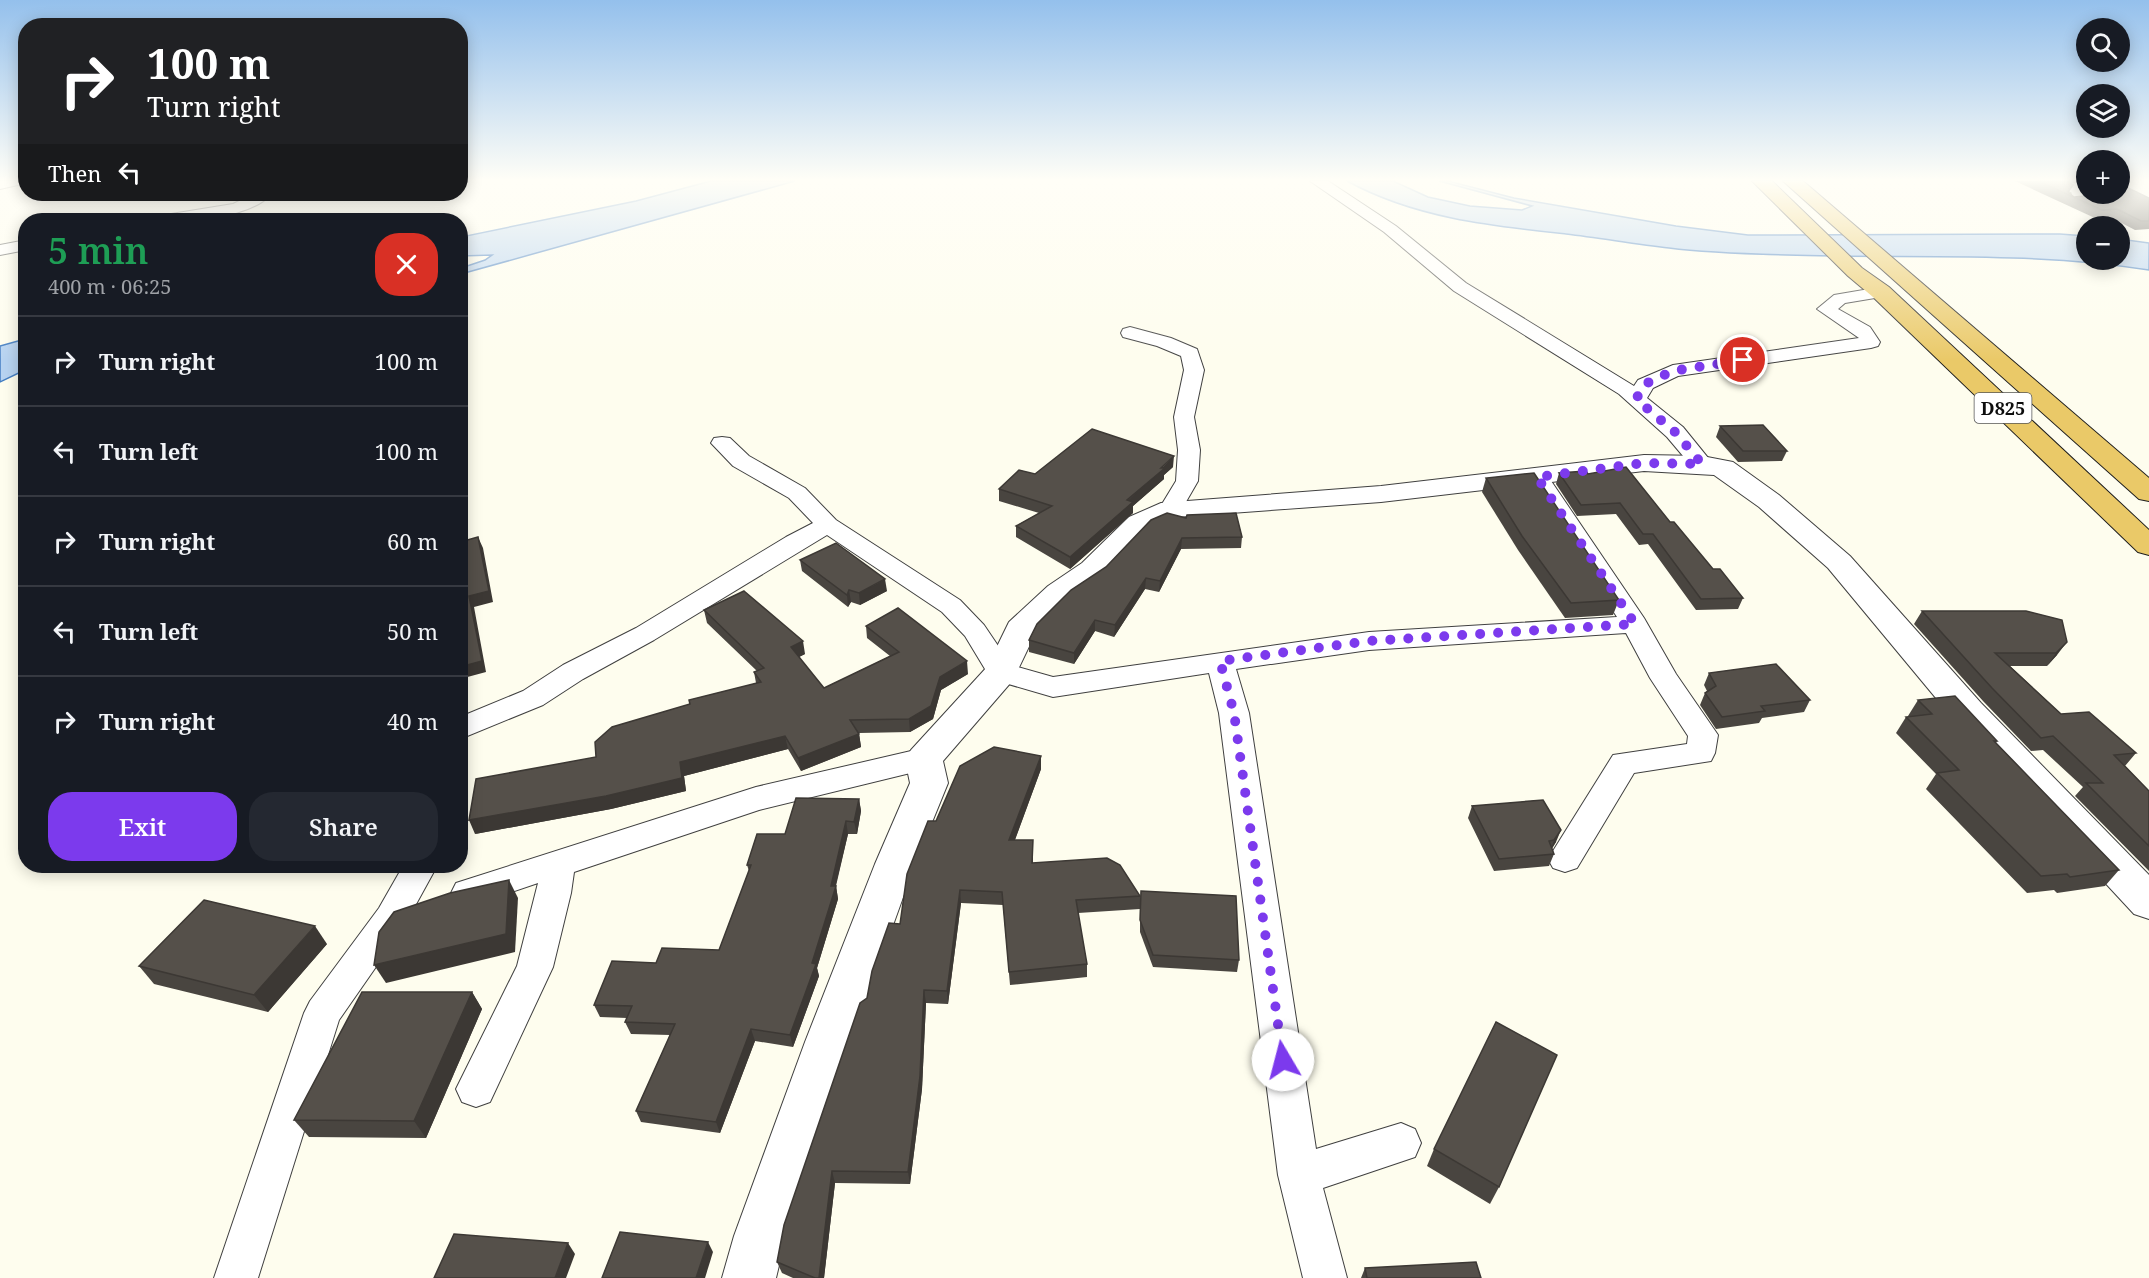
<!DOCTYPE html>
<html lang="en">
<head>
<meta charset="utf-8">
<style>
  :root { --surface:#171b24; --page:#242831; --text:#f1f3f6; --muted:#9ea1a6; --line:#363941; --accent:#7c3aed }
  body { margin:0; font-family:"Noto Serif",serif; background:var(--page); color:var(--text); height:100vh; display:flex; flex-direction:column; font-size:22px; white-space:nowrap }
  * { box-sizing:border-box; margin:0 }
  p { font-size:20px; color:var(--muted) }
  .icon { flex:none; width:33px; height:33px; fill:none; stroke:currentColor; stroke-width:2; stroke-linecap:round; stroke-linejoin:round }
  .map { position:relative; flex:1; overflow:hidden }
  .side { position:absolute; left:18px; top:213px; width:450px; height:660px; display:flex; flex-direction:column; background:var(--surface); border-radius:24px; box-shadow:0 3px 15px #0003 }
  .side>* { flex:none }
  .guide { position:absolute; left:18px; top:18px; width:450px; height:183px; border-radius:24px; box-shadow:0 3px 15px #0003; background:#202124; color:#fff; overflow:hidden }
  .controls { position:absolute; left:2076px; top:18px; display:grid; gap:12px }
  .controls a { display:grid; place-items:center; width:54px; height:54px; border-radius:50%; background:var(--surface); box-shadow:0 3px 15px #0003; font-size:30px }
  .pin { position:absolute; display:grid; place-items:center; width:51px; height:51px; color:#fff; margin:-26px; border:3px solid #fff; border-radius:50%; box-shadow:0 2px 6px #0007 }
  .me { position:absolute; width:66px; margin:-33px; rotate:352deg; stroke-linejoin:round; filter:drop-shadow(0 0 4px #0008) }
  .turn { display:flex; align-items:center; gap:21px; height:126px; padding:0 30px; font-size:27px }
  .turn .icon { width:78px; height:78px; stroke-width:2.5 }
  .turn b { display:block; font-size:42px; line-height:51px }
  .then { display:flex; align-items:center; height:57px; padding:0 30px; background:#0003; gap:12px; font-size:22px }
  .round { display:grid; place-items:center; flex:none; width:63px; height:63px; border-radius:24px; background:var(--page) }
  .overview { display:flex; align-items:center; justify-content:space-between; height:102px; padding:0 30px }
  h1 { font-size:36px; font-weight:600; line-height:45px; color:#1e9e55 }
  .primary-button { display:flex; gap:12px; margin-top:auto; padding:12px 30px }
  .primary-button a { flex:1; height:69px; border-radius:24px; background:var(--accent); color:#fff; font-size:24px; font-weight:600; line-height:69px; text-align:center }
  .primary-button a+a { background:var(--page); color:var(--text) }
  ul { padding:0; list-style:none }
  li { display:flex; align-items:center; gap:18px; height:90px; padding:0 30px; border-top:2px solid var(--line) }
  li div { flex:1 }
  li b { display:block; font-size:22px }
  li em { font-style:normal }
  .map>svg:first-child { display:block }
  .water { fill:#b7d3f1; stroke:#447ec2; stroke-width:1.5 }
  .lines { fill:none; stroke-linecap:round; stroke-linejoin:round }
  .minor-casing { stroke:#404040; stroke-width:2 }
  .tertiary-casing { stroke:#404040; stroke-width:2 }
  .trunk-casing { stroke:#1e1e1e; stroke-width:2 }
  .minor { fill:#fff; fill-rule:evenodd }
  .tertiary { fill:#fff; fill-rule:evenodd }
  .trunk { fill:#eac968; fill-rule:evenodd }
  .wall { fill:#494540 }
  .shaded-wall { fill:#3c3834 }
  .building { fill:#55504a; stroke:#3c3834; stroke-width:1.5 }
  .route { stroke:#7c3aed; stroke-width:10; stroke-dasharray:0 18 }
  .labels { text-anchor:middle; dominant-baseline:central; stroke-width:6; stroke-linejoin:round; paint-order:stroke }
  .shield { fill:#fff; stroke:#565656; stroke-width:1.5 }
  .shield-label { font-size:18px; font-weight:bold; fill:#0d0d0d }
</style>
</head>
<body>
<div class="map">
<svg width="2149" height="1278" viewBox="0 0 2149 1278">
  <rect width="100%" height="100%" fill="#fefdee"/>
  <g class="water">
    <polygon points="711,181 795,181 461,274 461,268 485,260 492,255 461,256 461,237 636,201"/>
    <path d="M 1347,181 L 1393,181 L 1428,197 L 1470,206 L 1522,210 L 1532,206 L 1439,181 L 1448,181 L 1514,198 L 1676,226 L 1748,235 L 2060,234 L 2086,236 L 2086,260 L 2120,260 L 2120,239 L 2149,243 L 2149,270 C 2029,251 1907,259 1787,255 C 1748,254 1708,253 1669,248 C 1634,244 1600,238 1566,234 C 1491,226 1414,218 1347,181 Z"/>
    <polygon points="25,339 25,370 0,382 0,346"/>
  </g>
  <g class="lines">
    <defs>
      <g id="minor">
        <polygon points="0,181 24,181 22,184 0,189"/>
        <polygon points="1310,181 1328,181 1396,226 1466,283 1634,386 1638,380 1673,365 1859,338 1817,309 1834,295 1881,287 1887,288 1890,292 1887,296 1845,303 1838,309 1870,327 1880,342 1878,346 1871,348 1678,376 1653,388 1647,398 1683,427 1713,464 1710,469 1702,471 1694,469 1667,437 1619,394 1454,291 1384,232"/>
        <path d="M 2053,181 C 2066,181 2083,181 2087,195 L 2079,203 L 2069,203 L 2066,200 L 2072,193 Z"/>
        <path d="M 254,194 L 271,194 C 251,218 186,223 157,220 L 165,215 L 233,204 Z"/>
        <polygon points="26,240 26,250 0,255 0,245"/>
        <polygon points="1130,327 1171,338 1197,349 1204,370 1194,417 1200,450 1198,481 1179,514 1171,516 1163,514 1159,509 1176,481 1178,450 1174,417 1184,370 1181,356 1157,346 1123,337 1121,333 1123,329"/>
        <polygon points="722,437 730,438 749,456 805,488 836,520 960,600 984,625 1011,665 1053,677 1369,632 1617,617 1526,477 1529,472 1537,470 1545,472 1644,618 1676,674 1718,735 1715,753 1711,761 1634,773 1577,868 1565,872 1553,868 1548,859 1613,755 1687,744 1688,736 1650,678 1626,633 1369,650 1236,669 1249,713 1316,1149 1401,1123 1415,1129 1421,1143 1415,1157 1323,1188 1347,1278 1303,1278 1278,1175 1219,713 1209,673 1053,697 991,679 965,636 942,612 827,535 654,640 583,679 543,705 460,739 460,717 523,691 563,665 636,628 786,537 813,523 789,498 733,466 711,443 714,438"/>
        <polygon points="924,748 935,751 939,759 935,767 759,810 574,872 571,893 553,967 490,1102 476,1107 462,1102 456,1089 517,966 538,883 468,907 456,903 451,893 456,883 756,787"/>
        <polygon points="403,866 437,866 403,928 339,1020 258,1278 214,1278 304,1013 310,1001 379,908"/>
      </g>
      <polygon id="tertiary" points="1644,455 1702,456 1733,462 1779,495 1850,556 1981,703 2149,875 2149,919 2134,914 1955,721 1828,568 1759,507 1714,475 1644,471 1381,502 1176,517 1149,529 1104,577 1070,600 1035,634 1013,680 943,761 948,783 915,864 851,1042 786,1236 776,1278 722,1278 734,1236 805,1042 875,864 910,783 905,759 911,750 987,667 1009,622 1048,586 1082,563 1129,517 1161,503 1381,486"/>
      <g id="trunk">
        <polygon points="1752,181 1772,181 1862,268 1889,287 2149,530 2149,555 2138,552 1873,297 1848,276"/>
        <polygon points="1783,181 1803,181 2149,478 2149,501 2139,499"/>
      </g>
    </defs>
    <use href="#minor" class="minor-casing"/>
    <use href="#tertiary" class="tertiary-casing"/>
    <use href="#trunk" class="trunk-casing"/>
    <use href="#minor" class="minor"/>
    <use href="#tertiary" class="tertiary"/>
    <use href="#trunk" class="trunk"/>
  </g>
  <g class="wall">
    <polygon points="2015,181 2068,181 2069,192 2074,197 2149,198 2149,229 2135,230 2112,218 2097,219"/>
    <polygon points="2075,181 2086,181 2086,189"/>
    <polygon points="1720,426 1787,451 1782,461 1738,462 1716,437"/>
    <polygon points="1173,467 1164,475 1164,479 1133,506 1133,513 1070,569 1016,537 1016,526 1039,513 999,501 999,489"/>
    <polygon points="1559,473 1588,474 1670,522 1713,569 1743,598 1738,609 1696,610 1648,544 1639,545 1616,514 1577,516 1556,484"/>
    <polygon points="1486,478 1619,600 1613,615 1565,618 1518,550 1482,492"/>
    <polygon points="1186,518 1242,537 1241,548 1181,549 1159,592 1145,589 1114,637 1095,631 1074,664 1029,652 1029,640"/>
    <polygon points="800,560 887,591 860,605 851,602 848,607 802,571"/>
    <polygon points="704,610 805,654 799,657 824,688 890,656 867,638 866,626 968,674 941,690 933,719 910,732 859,733 861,747 801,771 788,749 684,776 686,791 611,809 475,834 596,757 690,704 756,683 754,672 757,671 707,623"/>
    <polygon points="1922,611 2062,620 2057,655 2047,666 2010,666 2061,714 2136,753 2125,766 2149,791 2149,871 2075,796 2083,787 2043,750 2031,751 1983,701 1914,624"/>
    <polygon points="1709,673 1810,700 1804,712 1762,718 1759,723 1716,729 1700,705 1705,693 1707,691 1704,685"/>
    <polygon points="1918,700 1997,741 1996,743 2119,870 2105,886 2057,893 2054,890 2027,893 1926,789 1936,774 1896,733 1906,717 1909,717 1908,716"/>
    <polygon points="1041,756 1041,769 1015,840 1033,840 1033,863 1140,896 1140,909 1078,913 1087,964 1087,977 1010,985 1003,905 961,903 948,1004 926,1003 922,1089 910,1184 835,1183 824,1278 793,1278 782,1273 777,1262 867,998 900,924 936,821"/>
    <polygon points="859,799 861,811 857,834 848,834 836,886 838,899 817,968 819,976 793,1047 755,1041 720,1133 641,1122 636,1111 670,1035 631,1034 625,1022 627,1018 600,1017 594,1005 656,963 719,950 749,871 747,865 785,834"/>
    <polygon points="1543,800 1556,842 1552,848 1554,854 1549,866 1494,871 1468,818 1472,806"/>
    <polygon points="1140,903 1239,960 1237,972 1153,967 1140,932"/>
    <polygon points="327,944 268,1012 154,984 139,966"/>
    <polygon points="472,992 482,1009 426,1138 309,1137 294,1120"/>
    <polygon points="1434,1149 1499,1187 1490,1204 1427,1166"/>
    <polygon points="1365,1268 1481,1278 1361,1278"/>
  </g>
  <g class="shaded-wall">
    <polygon points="1174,456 1173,467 1164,475 1164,479 1133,506 1133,513 1070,569 1070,557"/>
    <polygon points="478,537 483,548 493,602 474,607 486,672 460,679 460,667 469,596"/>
    <polygon points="1182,538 1181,549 1159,592 1160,581"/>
    <polygon points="1146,578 1145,589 1114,637 1115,625"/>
    <polygon points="885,579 887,591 860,605 859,593"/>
    <polygon points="849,590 851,602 848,607 847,595"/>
    <polygon points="1095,620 1095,631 1074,664 1074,653"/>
    <polygon points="803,641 805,654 793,660 791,647"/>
    <polygon points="2067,642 2057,655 2047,666 2056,653"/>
    <polygon points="967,661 968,674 941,690 933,719 910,732 909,719 940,677"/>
    <polygon points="859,734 861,747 801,771 798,758"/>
    <polygon points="785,736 788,749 684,776 686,791 611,809 475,834 469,820 680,762"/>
    <polygon points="1041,756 1041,769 1010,853 1009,840"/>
    <polygon points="859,799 861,811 857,834 854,822"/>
    <polygon points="846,821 848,834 835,888 836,886 838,899 817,968 819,976 793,1047 790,1035 812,963"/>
    <polygon points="1561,830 1556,842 1550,852 1554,840"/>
    <polygon points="509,880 518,898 515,952 386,983 374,965"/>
    <polygon points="960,890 961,903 948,1004 947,991"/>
    <polygon points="315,926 327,944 268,1012 254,995"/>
    <polygon points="924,990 926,1003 922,1089 910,1184 908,1172"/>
    <polygon points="472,992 482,1009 426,1138 414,1121"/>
    <polygon points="751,1029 755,1041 720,1133 716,1122"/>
    <polygon points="832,1171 835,1183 824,1278 819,1278"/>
    <polygon points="708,1242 713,1252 705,1278 696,1278"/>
    <polygon points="568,1243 575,1254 566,1278 555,1278"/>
  </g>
  <g class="building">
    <polygon points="2038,181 2068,181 2073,185 2068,192 2074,197 2085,196 2088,194 2120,194 2120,184 2149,198 2149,221 2141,221 2117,209 2102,210"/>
    <polygon points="1763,425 1787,451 1743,451 1720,426"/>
    <polygon points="1092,429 1174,456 1161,468 1165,468 1127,500 1133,502 1070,557 1016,526 1052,506 999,489 1019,470 1035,474"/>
    <polygon points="1626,467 1670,522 1674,522 1713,569 1720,569 1743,598 1701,599 1653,534 1643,534 1620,503 1581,505 1559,473 1586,471 1588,474"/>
    <polygon points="1534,473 1619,600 1571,603 1522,536 1486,478"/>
    <polygon points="1167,513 1186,518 1187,515 1236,513 1242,537 1182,538 1160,581 1146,578 1115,625 1095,620 1074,653 1029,640 1037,624 1071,590 1106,567 1151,520"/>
    <polygon points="478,537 489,591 469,596 482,661 460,667 460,542"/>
    <polygon points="836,543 885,579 859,593 849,590 847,595 800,560"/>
    <polygon points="744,591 803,641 791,647 824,688 899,652 866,626 898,608 967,661 940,677 931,706 909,719 850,720 859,734 798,758 785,736 680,762 682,778 606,796 469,820 476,779 596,757 595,742 612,727 690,704 689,700 761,682 754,672 764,668 704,610"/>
    <polygon points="1922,611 2026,611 2062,620 2067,642 2056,653 1995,653 2061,714 2089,712 2136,753 2114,755 2149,791 2149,846 2086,783 2103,783 2053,736 2041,738 1992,688"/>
    <polygon points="1776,664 1810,700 1761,706 1765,711 1722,717 1705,693 1716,686 1709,673"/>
    <polygon points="1955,696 1997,741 1994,741 2119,870 2070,877 2067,874 2041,876 1937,773 1959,770 1906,717 1932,714 1918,700"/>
    <polygon points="994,747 1041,756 1009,840 1033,840 1032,863 1107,858 1120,865 1140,896 1076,900 1087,964 1009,972 1002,892 960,890 947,991 924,990 920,1076 908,1172 832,1171 819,1278 815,1278 777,1262 784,1225 860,1003 867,998 872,971 889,923 900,924 907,874 928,821 936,821 960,766"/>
    <polygon points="796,798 859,799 854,822 846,821 831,886 836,886 812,963 816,964 790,1035 751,1029 716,1122 636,1111 675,1024 625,1022 632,1006 594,1005 612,961 656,963 662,948 719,950 751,865 747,865 757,834 785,834"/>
    <polygon points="1543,800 1561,830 1554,840 1549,841 1554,854 1499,859 1472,806"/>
    <polygon points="509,880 506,934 374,965 379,932 394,912 450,893"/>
    <polygon points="1141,891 1236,896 1239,960 1153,955 1140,920"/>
    <polygon points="204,900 315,926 254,995 139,966"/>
    <polygon points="362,992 472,992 414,1121 294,1120"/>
    <polygon points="1496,1022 1557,1055 1499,1187 1434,1149"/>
    <polygon points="620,1232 708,1242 696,1278 602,1278"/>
    <polygon points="454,1234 568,1243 555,1278 434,1278"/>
    <polygon points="1476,1262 1481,1278 1367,1278 1365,1268"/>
  </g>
  <linearGradient id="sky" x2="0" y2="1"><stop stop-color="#94c0ec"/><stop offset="0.5" stop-color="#fffef7"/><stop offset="1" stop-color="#fffef7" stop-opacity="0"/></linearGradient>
  <rect width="2149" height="360" fill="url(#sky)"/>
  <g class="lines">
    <polyline class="route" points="1283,1060 1234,713 1220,661 1369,641 1635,624 1537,477 1644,463 1702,464 1675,432 1636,399 1645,384 1673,371 1743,360"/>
  </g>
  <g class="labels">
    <rect class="shield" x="1974.5" y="393" width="57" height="30" rx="4.5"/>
    <g class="shield-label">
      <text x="2003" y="408">D825</text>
    </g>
  </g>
</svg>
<div class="controls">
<a><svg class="icon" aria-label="search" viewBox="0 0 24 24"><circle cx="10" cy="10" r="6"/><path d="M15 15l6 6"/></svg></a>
<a><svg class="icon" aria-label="layers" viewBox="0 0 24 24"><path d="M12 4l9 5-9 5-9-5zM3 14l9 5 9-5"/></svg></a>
<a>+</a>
<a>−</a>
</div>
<div class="pin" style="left:1743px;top:360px;background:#d93025"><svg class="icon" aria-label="arrive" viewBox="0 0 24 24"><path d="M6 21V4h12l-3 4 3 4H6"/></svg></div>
<svg class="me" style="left:1283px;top:1060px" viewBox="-20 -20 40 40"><circle r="19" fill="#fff"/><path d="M0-13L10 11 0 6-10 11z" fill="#7c3aed"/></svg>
<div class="guide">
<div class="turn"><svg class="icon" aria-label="right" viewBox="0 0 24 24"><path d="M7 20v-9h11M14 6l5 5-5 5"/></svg><div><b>100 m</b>Turn right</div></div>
<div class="then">Then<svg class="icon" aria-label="left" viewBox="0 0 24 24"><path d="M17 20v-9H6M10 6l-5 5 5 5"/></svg></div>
</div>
<section class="side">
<div class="overview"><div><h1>5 min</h1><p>400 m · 06:25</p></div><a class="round" style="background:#d93025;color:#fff"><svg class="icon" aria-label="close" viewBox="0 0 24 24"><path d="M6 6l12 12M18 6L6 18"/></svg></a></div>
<ul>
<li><svg class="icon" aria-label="right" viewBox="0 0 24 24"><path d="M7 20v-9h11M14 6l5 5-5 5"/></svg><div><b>Turn right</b></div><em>100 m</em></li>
<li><svg class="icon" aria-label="left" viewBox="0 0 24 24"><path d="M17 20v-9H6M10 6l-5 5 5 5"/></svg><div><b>Turn left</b></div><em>100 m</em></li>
<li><svg class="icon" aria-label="right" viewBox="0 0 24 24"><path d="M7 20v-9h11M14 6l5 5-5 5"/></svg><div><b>Turn right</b></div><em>60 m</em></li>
<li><svg class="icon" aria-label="left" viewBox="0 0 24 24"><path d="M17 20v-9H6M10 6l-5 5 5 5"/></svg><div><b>Turn left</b></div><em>50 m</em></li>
<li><svg class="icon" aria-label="right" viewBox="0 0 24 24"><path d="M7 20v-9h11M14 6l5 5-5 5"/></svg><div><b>Turn right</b></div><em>40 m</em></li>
</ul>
<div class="primary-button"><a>Exit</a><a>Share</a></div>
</section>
</div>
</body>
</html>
